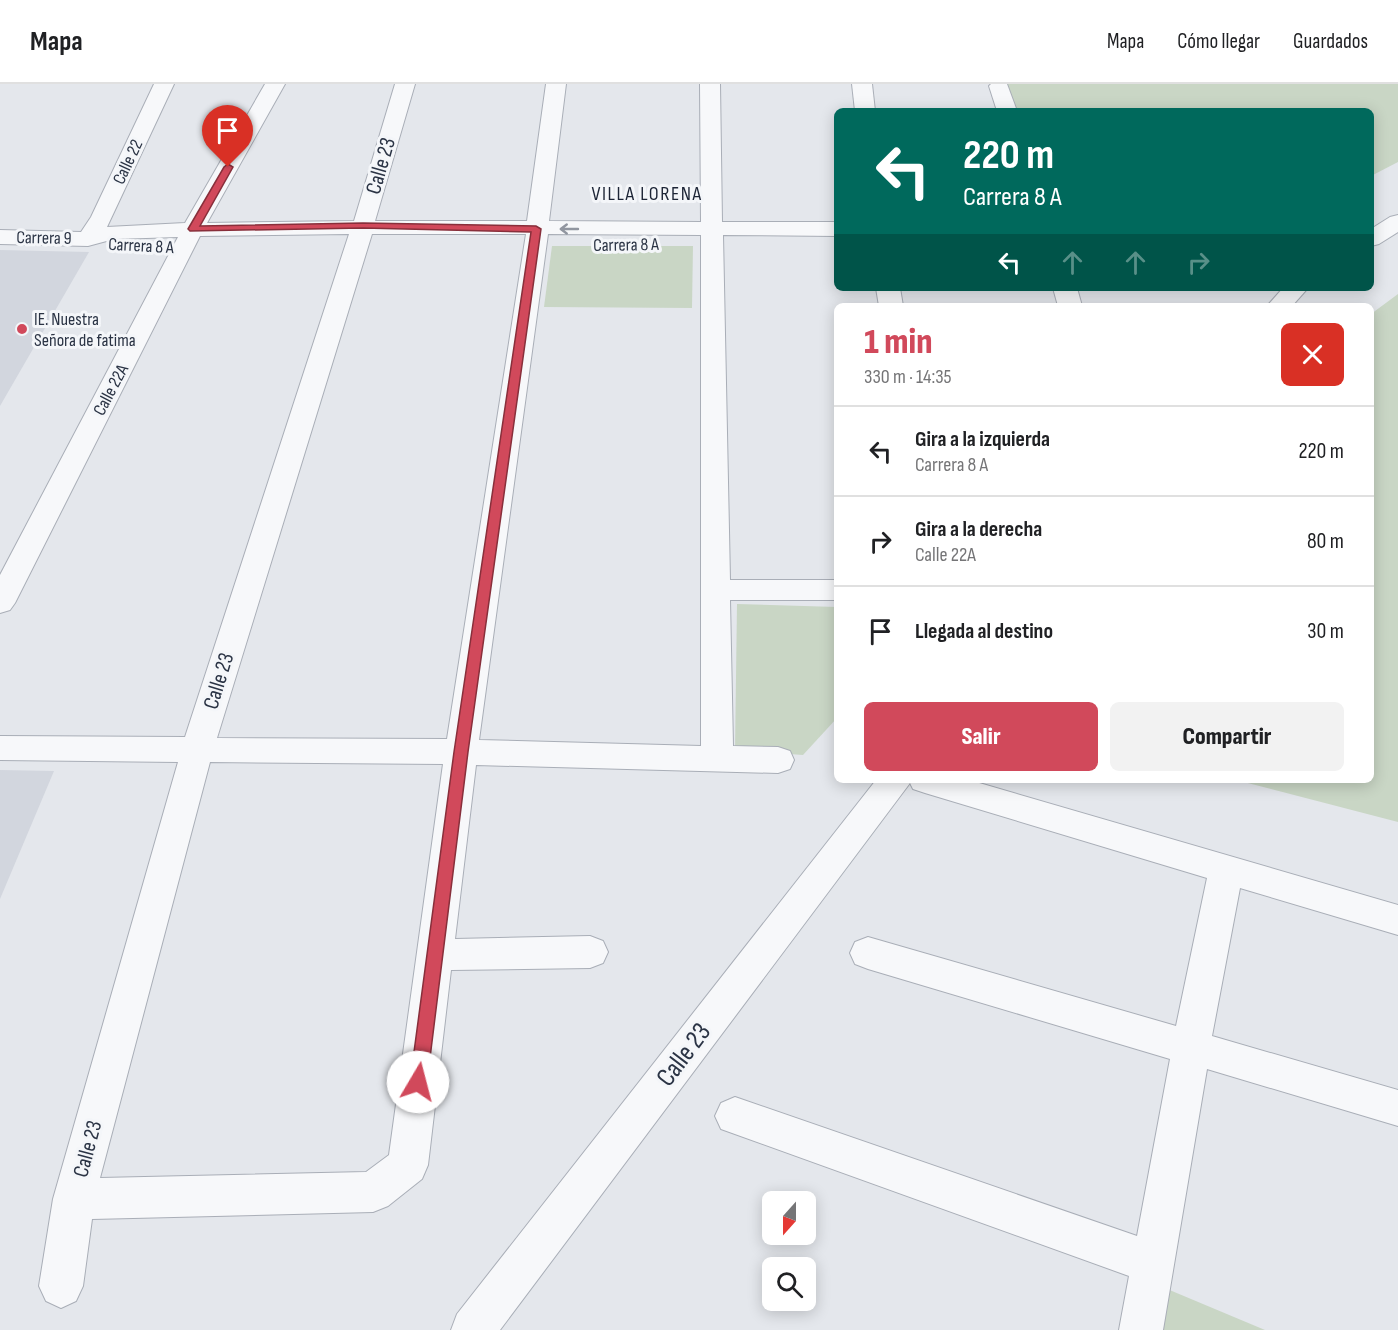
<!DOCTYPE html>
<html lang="es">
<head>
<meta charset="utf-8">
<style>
  :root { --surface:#fff; --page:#f2f2f2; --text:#202124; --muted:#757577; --line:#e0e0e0; --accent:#d1495b }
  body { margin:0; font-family:"Sofia Sans Condensed",sans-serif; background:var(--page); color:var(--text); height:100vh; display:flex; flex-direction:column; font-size:22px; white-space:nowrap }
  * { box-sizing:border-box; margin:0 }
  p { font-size:20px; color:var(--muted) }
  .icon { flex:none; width:33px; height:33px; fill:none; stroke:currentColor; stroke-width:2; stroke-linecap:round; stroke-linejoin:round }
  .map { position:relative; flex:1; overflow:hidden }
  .side { position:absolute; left:834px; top:219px; width:540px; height:480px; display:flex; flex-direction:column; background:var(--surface); border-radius:9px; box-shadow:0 3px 15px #0003 }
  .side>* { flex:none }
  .top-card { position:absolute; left:834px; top:24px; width:540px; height:183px; border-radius:9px; box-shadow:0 3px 15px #0003; background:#00695c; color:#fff; overflow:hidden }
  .needle { width:39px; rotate:201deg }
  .buttons { position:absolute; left:762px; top:1107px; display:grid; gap:12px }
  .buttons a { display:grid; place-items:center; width:54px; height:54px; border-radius:9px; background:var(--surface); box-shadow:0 3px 15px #0003; font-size:30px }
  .pin { position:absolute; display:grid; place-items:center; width:51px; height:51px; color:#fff; margin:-62px -26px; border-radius:50% 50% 50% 0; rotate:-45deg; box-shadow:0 0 6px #0007 }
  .pin .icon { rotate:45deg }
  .me { position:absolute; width:66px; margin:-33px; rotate:8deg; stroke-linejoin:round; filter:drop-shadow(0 0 4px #0008) }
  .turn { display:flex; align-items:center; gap:21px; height:126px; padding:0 30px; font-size:27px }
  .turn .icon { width:78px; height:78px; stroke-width:2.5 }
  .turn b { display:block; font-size:42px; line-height:51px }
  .lanes { display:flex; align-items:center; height:57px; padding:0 30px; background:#0003; justify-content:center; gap:30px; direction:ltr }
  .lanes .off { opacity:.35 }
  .round { display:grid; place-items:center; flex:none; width:63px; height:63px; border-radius:9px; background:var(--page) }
  .head { display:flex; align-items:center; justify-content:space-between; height:102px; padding:0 30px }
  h1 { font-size:36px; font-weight:800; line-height:45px; color:var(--accent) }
  .action { display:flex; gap:12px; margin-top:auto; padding:12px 30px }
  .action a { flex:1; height:69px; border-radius:9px; background:var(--accent); color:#fff; font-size:24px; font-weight:800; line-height:69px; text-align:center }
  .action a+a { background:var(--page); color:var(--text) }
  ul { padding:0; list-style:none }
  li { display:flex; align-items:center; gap:18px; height:90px; padding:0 30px; border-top:2px solid var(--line) }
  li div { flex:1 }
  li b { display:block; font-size:22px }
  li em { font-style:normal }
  header { display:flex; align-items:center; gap:36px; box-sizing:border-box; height:84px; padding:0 30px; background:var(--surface); border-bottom:2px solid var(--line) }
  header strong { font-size:28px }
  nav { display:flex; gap:33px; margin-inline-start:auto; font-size:21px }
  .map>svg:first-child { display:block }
  .built { fill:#d2d6de }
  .green { fill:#c9d6c5 }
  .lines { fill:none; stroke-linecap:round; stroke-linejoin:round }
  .street-casing { stroke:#a9aeb7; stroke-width:2 }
  .street { fill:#f7f8fa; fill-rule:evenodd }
  .oneway { stroke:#9196a0 }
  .route { fill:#d1495b; stroke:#882f3b; stroke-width:1.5 }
  .poi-dot { fill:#d1495b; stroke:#f4f6f9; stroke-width:2 }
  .labels { text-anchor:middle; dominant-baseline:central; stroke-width:6; stroke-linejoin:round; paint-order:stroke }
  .far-street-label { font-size:18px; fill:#2b3445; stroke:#f4f6f9 }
  .far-poi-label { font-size:18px; fill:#2b3445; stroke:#f4f6f9; text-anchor:start }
  .far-neighbourhood-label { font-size:20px; letter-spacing:1.5px; fill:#1d2536; stroke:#f4f6f9 }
  .street-label { font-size:22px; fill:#2b3445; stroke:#f4f6f9 }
  .near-street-label { font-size:27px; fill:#2b3445; stroke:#f4f6f9 }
</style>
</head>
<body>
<header>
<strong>Mapa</strong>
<nav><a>Mapa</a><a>Cómo llegar</a><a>Guardados</a></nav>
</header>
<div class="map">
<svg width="1398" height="1246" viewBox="0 0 1398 1246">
  <rect width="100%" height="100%" fill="#e4e7ec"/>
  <g class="built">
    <polygon points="0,166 89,168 0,322"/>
    <polygon points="0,686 54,687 0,815"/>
  </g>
  <g class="green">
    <polygon points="1004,0 1398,0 1398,78 1371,92 1371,27 1015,27"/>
    <polygon points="552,162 693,162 692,224 544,223"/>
    <polygon points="1398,210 1398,738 1236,696 1371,696 1371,230"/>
    <polygon points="737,520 837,523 837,634 803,671 735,666"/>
    <polygon points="1160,1202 1265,1246 1152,1246"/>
  </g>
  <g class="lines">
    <defs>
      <g id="street">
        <path d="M 154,0 L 174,0 L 107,143 L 185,139 L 265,0 L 285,0 L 207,139 L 354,137 L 395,0 L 415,0 L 375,137 L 527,137 L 546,0 L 566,0 L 549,137 L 701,138 L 700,0 L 720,0 L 722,138 L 837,138 L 837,152 L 723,151 L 730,496 L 837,496 L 837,516 L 730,516 L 733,662 L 778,663 L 790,667 L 794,676 L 790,685 L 778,689 L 476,681 L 455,855 L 590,852 L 603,857 L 608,868 L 603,879 L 590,884 L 451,886 L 428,1081 L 422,1095 L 388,1122 L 373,1128 L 92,1135 L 83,1202 L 76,1217 L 61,1224 L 46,1217 L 39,1202 L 53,1115 L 178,678 L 0,676 L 0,652 L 185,653 L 349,150 L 200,152 L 15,519 L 10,526 L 0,529 L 0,491 L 178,153 L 114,155 L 88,162 L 0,160 L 0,146 L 81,148 L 91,133 ZM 372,150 L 526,150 L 447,655 L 217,654 ZM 548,150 L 701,151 L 701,662 L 479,656 ZM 210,678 L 443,680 L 389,1071 L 366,1088 L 100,1094 Z"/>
        <polygon points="852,0 872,0 875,27 855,27"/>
        <polygon points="991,0 1007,0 1017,27 997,27 989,2"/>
        <polygon points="1398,131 1398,148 1379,160 1371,162 1371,145 1390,133"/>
        <polygon points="876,204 900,204 903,222 879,222"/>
        <polygon points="1053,204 1077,204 1082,222 1058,222"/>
        <polygon points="1283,204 1308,204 1292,222 1267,222"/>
        <polygon points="876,696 969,696 1398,821 1398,851 1240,804 1212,952 1398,1006 1398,1042 1207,985 1163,1246 1119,1246 1129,1192 721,1045 715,1032 721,1019 735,1013 1137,1152 1170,975 868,885 855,880 850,869 855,858 868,853 1176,942 1207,794 925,709 913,705 910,699 500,1246 451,1246 457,1230"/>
      </g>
    </defs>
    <use href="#street" class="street-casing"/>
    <use href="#street" class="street"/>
  </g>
  <defs><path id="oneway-shaft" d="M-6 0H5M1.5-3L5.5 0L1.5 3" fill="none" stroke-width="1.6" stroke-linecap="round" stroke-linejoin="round" transform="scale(1.5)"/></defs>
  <use class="oneway" href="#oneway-shaft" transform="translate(569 145) rotate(180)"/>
  <polygon class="route" points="228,80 233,83 200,142 363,139 536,142 541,145 468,668 427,998 424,1003 418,1005 412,1003 410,998 454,668 531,148 363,144 190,147 188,145 224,83"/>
  <circle class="poi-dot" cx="22" cy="245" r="6"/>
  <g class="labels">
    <g class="far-street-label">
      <text transform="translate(128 78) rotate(-65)">Calle 22</text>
      <text transform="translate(44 154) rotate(1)">Carrera 9</text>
      <text transform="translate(626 161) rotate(-1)">Carrera 8 A</text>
      <text transform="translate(141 162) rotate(3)">Carrera 8 A</text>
      <text transform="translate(111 306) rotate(-62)">Calle 22A</text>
    </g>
    <g class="far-poi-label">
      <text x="34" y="235">IE. Nuestra<tspan x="34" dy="21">Señora de fatima</tspan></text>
    </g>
    <g class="far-neighbourhood-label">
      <text x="647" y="110">VILLA LORENA</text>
    </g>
    <g class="street-label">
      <text transform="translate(381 82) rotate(-74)">Calle 23</text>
      <text transform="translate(219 597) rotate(-73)">Calle 23</text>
      <text transform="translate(88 1065) rotate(-75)">Calle 23</text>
    </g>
    <g class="near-street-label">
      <text transform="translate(684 971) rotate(-53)">Calle 23</text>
    </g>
  </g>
</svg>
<div class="buttons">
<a><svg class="needle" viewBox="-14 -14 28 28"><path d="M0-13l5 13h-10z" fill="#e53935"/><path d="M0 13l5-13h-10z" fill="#757577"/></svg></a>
<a><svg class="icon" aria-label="search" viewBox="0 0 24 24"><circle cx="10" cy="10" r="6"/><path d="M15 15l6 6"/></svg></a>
</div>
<div class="pin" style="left:228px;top:83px;background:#d93025"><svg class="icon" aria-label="arrive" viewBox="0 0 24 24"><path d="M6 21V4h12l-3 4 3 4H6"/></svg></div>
<svg class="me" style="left:418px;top:998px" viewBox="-20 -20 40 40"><circle r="19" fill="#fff"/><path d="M0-13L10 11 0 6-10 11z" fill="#d1495b"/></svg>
<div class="top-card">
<div class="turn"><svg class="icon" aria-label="left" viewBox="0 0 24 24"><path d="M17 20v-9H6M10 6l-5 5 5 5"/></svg><div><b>220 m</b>Carrera 8 A</div></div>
<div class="lanes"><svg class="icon" aria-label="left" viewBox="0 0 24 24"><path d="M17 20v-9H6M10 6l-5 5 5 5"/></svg><svg class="icon off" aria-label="ahead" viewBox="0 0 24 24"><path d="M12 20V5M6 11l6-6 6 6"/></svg><svg class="icon off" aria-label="ahead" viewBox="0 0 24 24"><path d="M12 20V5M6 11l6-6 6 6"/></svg><svg class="icon off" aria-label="right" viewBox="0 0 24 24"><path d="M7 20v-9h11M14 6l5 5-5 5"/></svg></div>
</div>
<section class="side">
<div class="head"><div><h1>1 min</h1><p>330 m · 14:35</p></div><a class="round" style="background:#d93025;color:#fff"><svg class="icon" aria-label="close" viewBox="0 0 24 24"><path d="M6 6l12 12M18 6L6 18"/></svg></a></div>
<ul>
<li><svg class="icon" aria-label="left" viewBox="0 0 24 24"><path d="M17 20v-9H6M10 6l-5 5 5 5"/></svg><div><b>Gira a la izquierda</b><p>Carrera 8 A</p></div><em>220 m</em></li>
<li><svg class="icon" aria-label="right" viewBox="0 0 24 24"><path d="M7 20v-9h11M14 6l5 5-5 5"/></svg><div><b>Gira a la derecha</b><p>Calle 22A</p></div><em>80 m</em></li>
<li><svg class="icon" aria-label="arrive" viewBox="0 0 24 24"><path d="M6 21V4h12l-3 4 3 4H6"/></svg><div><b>Llegada al destino</b></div><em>30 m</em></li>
</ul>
<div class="action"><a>Salir</a><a>Compartir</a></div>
</section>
</div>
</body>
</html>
